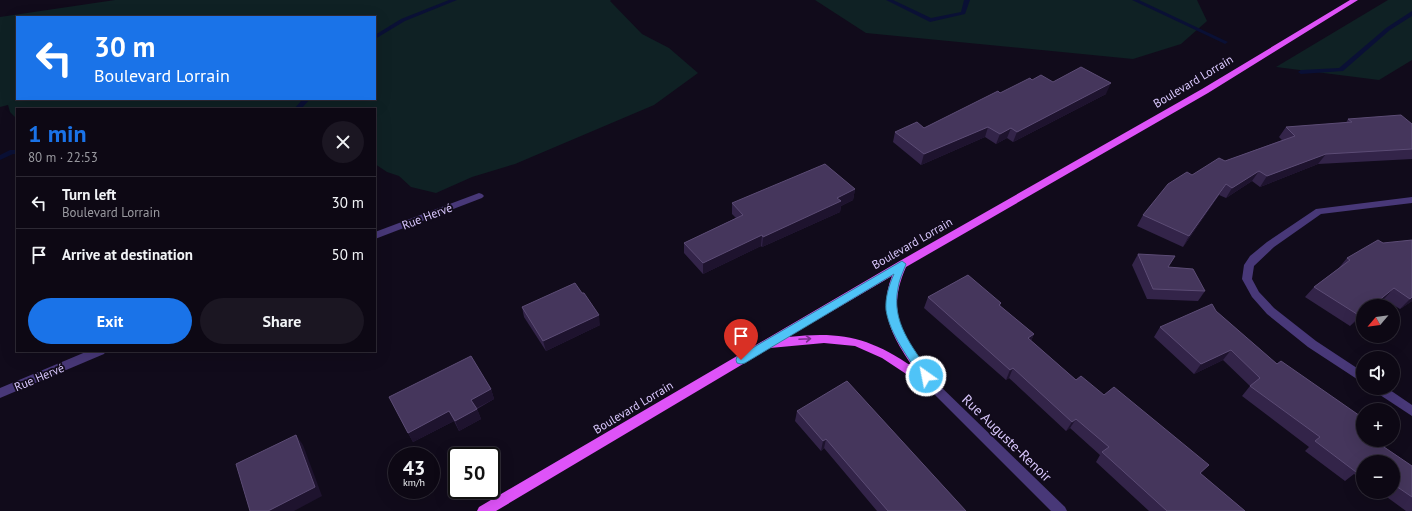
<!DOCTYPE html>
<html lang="en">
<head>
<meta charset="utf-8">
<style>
  :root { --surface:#0d0814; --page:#1b1622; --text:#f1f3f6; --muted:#9a9aa0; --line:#2d2934; --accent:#1a73e8 }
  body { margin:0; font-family:"PT Sans",sans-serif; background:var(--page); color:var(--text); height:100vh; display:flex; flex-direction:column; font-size:15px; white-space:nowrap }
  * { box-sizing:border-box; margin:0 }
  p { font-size:13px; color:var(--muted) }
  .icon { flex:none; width:22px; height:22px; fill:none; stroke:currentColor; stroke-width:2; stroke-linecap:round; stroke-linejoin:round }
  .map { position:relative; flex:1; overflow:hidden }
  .details { position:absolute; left:16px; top:108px; width:360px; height:244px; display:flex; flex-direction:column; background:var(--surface); border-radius:0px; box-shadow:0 4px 16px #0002,0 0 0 1px var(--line) }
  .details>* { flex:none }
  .hud { position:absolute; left:16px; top:16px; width:360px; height:84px; border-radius:0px; box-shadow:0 4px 16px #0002,0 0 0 1px var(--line); background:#1a73e8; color:#fff; overflow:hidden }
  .needle { width:26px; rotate:241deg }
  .tools { position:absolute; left:1356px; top:299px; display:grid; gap:8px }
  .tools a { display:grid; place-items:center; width:44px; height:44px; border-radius:50%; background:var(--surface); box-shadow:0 4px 16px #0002,0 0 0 1px var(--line); font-size:20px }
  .speed { position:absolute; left:388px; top:447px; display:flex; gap:8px; font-size:20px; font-weight:700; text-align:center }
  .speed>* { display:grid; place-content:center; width:52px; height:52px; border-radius:50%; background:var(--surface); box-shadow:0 4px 16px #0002,0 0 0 1px var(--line); line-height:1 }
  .speed small { font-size:10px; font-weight:400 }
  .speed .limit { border:2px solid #111; border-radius:6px; background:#fff; color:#111 }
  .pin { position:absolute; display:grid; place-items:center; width:34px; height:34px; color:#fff; margin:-41px -17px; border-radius:50% 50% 50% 0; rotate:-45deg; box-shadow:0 0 4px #0007 }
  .pin .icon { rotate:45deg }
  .me { position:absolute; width:44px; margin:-22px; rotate:327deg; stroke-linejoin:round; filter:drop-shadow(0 0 3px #0008) }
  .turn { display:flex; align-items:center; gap:14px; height:84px; padding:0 12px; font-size:18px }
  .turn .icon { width:52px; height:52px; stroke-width:2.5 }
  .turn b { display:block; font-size:28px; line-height:34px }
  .round { display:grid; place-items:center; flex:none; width:42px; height:42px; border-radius:21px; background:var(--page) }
  .headline { display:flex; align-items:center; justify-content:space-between; height:68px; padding:0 12px }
  h1 { font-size:24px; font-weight:800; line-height:30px; color:var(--accent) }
  .action { display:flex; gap:8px; margin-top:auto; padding:8px 12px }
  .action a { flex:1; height:46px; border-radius:24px; background:var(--accent); color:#fff; font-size:16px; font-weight:800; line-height:46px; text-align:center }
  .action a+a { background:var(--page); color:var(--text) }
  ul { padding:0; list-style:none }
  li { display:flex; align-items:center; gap:12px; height:52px; padding:0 12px; border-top:1px solid var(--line) }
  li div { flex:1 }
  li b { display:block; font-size:15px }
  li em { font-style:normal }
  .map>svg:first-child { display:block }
  .green { fill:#0f2124; fill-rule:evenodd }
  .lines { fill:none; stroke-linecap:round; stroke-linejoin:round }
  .stream { fill:#0a1035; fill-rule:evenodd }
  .minor { fill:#483878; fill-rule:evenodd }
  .major { fill:#de53f8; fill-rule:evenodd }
  .wall { fill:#332449 }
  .shaded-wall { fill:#1e132e }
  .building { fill:#45365c; stroke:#5c4c75 }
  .oneway { stroke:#782f8a }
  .route { fill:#4fc3f7; stroke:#337fa1 }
  .labels { text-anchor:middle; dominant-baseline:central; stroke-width:3.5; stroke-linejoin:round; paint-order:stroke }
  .street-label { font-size:12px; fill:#d9c7fd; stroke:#110b1b }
  .near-street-label { font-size:14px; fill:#d9c7fd; stroke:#110b1b }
</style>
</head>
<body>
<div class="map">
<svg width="1412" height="511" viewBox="0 0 1412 511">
  <rect width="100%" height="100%" fill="#110b1b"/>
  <g class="green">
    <path d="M 115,0 L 611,0 L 610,1 L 642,34 L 669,48 L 698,73 L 654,105 L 515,164 L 472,177 L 436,193 L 411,187 L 399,176 L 387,172 L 375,164 L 375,109 L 17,109 L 17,119 L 10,112 L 8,105 L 0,107 L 0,17 ZM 17,17 L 375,17 L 375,99 L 17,99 Z"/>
    <polygon points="815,0 1197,0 1207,21 1181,44 1133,59 866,33"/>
    <polygon points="1388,0 1412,0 1412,60 1379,80 1276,67"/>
  </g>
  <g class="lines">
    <g class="stream">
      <polygon points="449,0 457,0 405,21 375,39 375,35 401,19"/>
      <polygon points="886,0 893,0 931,18 961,12 964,0 970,0 965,14 930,22"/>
      <polygon points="1132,0 1139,0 1228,42 1225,44 1223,43"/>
      <polygon points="1412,11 1412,16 1390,30 1343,71 1301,74 1298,72 1301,70 1339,68 1386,28"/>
      <polygon points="303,99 310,99 301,109 294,109"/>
      <polygon points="10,150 17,150 17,154 13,154 0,160 0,155"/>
    </g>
    <g class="minor">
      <polygon points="479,193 482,194 484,196 482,198 375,239 375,232"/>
      <polygon points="1412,197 1412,203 1321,214 1274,247 1254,266 1252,279 1259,292 1274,308 1316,341 1363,372 1363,383 1308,347 1267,314 1252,297 1242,279 1244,265 1250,256 1267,242 1316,209"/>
      <polygon points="88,351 106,351 104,354 0,398 0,388"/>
      <polygon points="933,381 937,383 1065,507 1067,511 1051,511 929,389 927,386 929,383"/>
      <polygon points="1372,388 1387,388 1412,405 1412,416 1374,391"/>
    </g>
    <path class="major" d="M 1350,0 L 1358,0 L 1208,93 L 906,267 C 883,319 908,342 937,383 L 939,386 L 937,389 L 933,391 L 929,389 L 882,358 L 855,346 L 824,343 L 770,348 L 496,511 L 477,511 L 479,507 L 898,262 L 1202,89 ZM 892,276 C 878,312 892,336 913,367 C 869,337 841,331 788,337 Z"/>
  </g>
  <g class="wall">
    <polygon points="1032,80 1053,82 1106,94 1013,142 1007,138 996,144 985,137 921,165 893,142 895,132 924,128 1000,93"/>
    <polygon points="1348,119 1412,124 1412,159 1318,164 1260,187 1252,181 1226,198 1219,195 1183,247 1137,226 1143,215 1192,175 1225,161 1282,140 1279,137 1286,127 1346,123"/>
    <polygon points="855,189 853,200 841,206 840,212 762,247 761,246 703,274 684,253 684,243 736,218 732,214 732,203"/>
    <polygon points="1412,240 1412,301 1400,309 1384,299 1375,306 1363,306 1363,315 1350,326 1305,297 1314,287 1338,269 1347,258"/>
    <polygon points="1138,254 1168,267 1205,291 1198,301 1147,299 1132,265"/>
    <polygon points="582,293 600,325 546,351 524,317 522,307"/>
    <polygon points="928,297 1001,303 1000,306 1034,334 1031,341 1076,380 1201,474 1245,511 1149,511 1096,462 1100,455 1070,428 1066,431 1009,378 1006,380 924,308"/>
    <polygon points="1216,311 1277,364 1384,447 1412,466 1412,511 1406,511 1380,492 1393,492 1393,462 1363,462 1363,480 1354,474 1345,481 1305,451 1309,447 1242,396 1250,386 1223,360 1194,374 1154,337 1160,327"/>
    <polygon points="491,389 494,399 477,409 481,419 459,431 454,421 413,442 389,397"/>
    <polygon points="797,411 966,511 877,511 824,448 821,451 795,421"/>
  </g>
  <g class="shaded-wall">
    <polygon points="1111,83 1106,94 1013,142 1017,132"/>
    <polygon points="988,127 985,137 921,165 924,154"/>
    <polygon points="1011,128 1007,138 996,144 1000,134"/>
    <polygon points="1326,154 1318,164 1260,187 1267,176"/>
    <polygon points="1259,171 1252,181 1226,198 1232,188"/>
    <polygon points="1226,184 1219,195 1183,247 1189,236"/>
    <polygon points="855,189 853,200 841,206 840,212 762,247 763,237 837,198"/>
    <polygon points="762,235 761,246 703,274 703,263"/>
    <polygon points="1394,288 1384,299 1375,306 1372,306"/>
    <polygon points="1412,297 1412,301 1400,309"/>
    <polygon points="1363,313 1363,315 1350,326"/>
    <polygon points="599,315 600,325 546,351 543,341"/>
    <polygon points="1034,334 1029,345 1028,338"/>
    <polygon points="1231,350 1223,360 1194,374 1201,364"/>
    <polygon points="1013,368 1009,378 1006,380 1010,370"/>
    <polygon points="491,389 494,399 475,409 471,400"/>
    <polygon points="477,409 481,419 459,431 455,421"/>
    <polygon points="449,411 454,421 413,442 408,433"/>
    <polygon points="1076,419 1070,428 1066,431 1072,422"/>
    <polygon points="296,435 303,445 322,496 294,511 268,511"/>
    <polygon points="826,439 824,448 821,451 823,441"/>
    <polygon points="1209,465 1200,475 1200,473"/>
  </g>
  <g class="building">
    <polygon points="1081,67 1111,83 1017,132 1011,128 1000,134 988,127 924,154 895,132 917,122 924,128 998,91 1000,93 1030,78 1032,80 1041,75 1053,82"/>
    <polygon points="1401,115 1412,124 1412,149 1326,154 1267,176 1259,171 1232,188 1226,184 1189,236 1143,215 1168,184 1187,172 1192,175 1219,158 1225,161 1295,136 1286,127 1352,122 1348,119"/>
    <polygon points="825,164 855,189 837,198 841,201 763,237 762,235 703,263 684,243 743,215 732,203"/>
    <polygon points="1378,240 1383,243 1412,240 1412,297 1410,299 1394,288 1372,306 1363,306 1363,313 1360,316 1314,287 1350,260 1347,258"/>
    <polygon points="1138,254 1175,256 1168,267 1193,269 1205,291 1153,289"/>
    <polygon points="968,275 1001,303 999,305 1034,334 1028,338 1076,380 1081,376 1104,395 1114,387 1209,465 1200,473 1245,511 1167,511 1102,452 1109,447 1076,419 1072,422 1013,368 1010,370 928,297"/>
    <polygon points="575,283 582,293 584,293 599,315 543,341 522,307"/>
    <polygon points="1212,304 1216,311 1277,364 1281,361 1363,418 1363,440 1392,440 1384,447 1412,466 1412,497 1393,484 1393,462 1363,462 1363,465 1356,472 1315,441 1320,437 1250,386 1260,378 1231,350 1201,364 1160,327"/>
    <polygon points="471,356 491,389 471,400 477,409 455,421 449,411 408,433 389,397"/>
    <polygon points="847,381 966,511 888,511 826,439 823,441 797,411"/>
    <polygon points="296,435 315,487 268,511 250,511 236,464"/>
  </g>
  <defs><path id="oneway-shaft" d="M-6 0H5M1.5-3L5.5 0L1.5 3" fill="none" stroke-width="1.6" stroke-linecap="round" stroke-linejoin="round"/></defs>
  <use class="oneway" href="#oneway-shaft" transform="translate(805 339) rotate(-3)"/>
  <path class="route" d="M 902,261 L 906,264 C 903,272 899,280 898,288 C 891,322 912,346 930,373 L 931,376 L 930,379 L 926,380 L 922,379 C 909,358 890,335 886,310 C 885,298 889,285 894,274 L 745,363 L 741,364 L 737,363 L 736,360 L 737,357 Z"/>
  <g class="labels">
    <g class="street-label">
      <text transform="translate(1193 81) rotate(-31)">Boulevard Lorrain</text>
      <text transform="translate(427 216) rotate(-21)">Rue Hervé</text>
      <text transform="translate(912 243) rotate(-30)">Boulevard Lorrain</text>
      <text transform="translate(39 377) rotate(-23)">Rue Hervé</text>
      <text transform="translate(633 407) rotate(-31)">Boulevard Lorrain</text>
    </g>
    <g class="near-street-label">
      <text transform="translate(1007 438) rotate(44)">Rue Auguste-Renoir</text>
    </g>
  </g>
</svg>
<div class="tools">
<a><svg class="needle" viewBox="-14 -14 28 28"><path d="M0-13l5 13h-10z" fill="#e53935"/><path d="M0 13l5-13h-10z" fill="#9a9aa0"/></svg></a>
<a><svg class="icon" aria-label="sound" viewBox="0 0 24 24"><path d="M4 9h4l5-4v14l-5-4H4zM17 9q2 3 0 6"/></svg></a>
<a>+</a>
<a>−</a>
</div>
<div class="speed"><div>43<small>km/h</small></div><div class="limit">50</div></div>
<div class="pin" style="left:741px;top:360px;background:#d93025"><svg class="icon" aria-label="arrive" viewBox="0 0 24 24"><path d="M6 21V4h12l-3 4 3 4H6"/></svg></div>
<svg class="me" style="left:926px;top:376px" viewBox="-20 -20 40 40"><circle r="17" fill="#4fc3f7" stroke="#fff" stroke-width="3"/><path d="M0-11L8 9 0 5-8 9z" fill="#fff"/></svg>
<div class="hud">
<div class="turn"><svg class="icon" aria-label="left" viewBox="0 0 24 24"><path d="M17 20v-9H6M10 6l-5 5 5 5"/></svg><div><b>30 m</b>Boulevard Lorrain</div></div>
</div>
<section class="details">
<div class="headline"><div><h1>1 min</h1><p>80 m · 22:53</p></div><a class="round"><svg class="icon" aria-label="close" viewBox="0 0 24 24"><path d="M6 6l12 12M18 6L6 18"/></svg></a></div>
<ul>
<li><svg class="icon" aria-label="left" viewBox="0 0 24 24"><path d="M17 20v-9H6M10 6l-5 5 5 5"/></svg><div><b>Turn left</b><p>Boulevard Lorrain</p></div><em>30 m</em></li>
<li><svg class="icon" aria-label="arrive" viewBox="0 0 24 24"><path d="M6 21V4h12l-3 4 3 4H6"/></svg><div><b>Arrive at destination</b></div><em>50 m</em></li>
</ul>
<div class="action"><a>Exit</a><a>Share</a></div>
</section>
</div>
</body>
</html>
